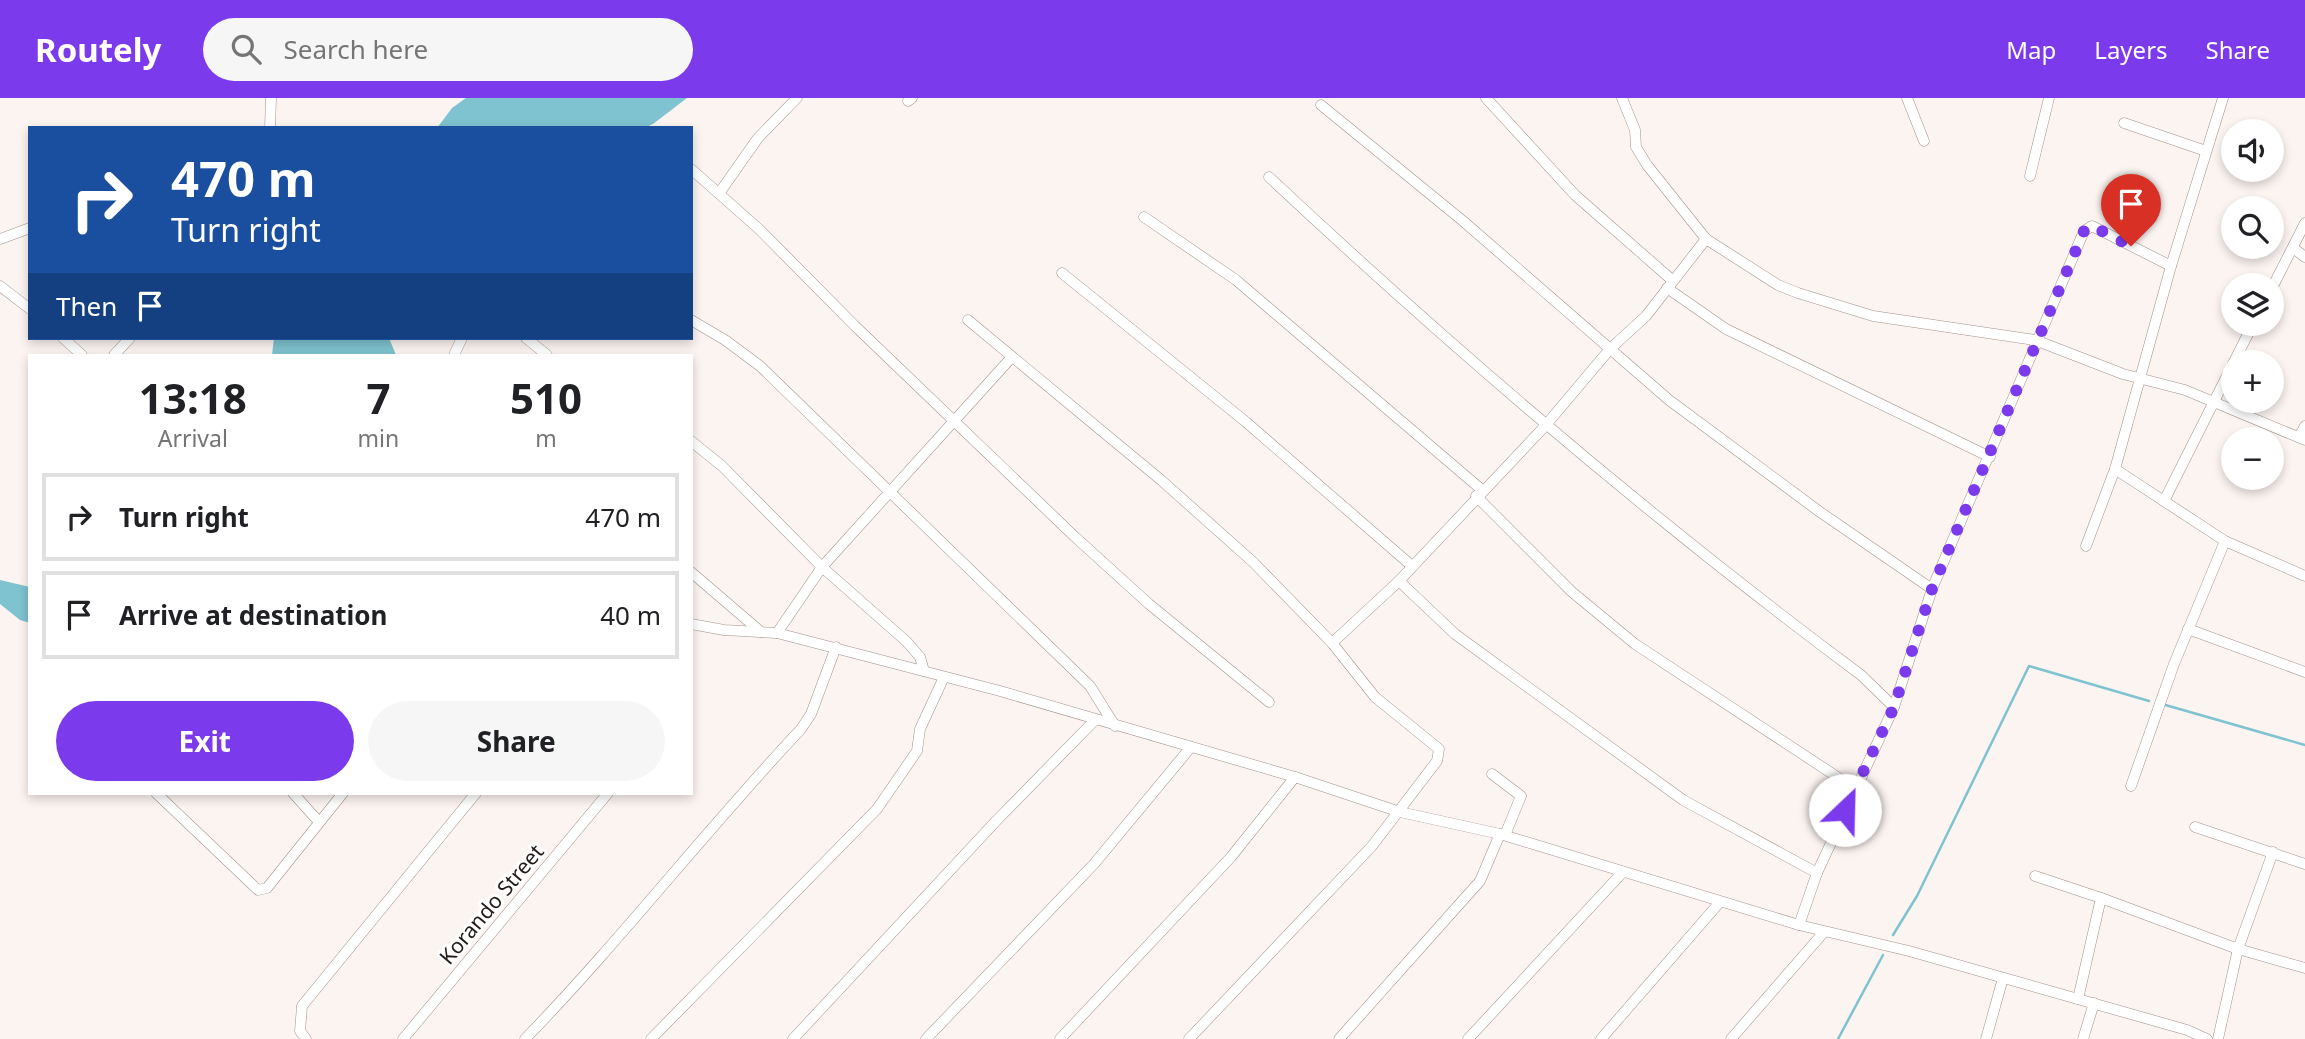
<!DOCTYPE html>
<html lang="en">
<head>
<meta charset="utf-8">
<style>
  :root { --surface:#fff; --page:#f6f6f6; --text:#202124; --muted:#757577; --line:#e0e0e0; --accent:#7c3aed }
  body { margin:0; font-family:"Noto Sans",sans-serif; background:var(--page); color:var(--text); height:100vh; display:flex; flex-direction:column; font-size:26px; white-space:nowrap }
  * { box-sizing:border-box; margin:0 }
  p { font-size:23px; color:var(--muted) }
  .icon { flex:none; width:38px; height:38px; fill:none; stroke:currentColor; stroke-width:2; stroke-linecap:round; stroke-linejoin:round }
  .map { position:relative; flex:1; overflow:hidden }
  .panel { position:absolute; left:28px; top:256px; width:665px; height:441px; display:flex; flex-direction:column; background:var(--surface); border-radius:0px; box-shadow:0 4px 10px #0003 }
  .panel>* { flex:none }
  .top-card { position:absolute; left:28px; top:28px; width:665px; height:214px; border-radius:0px; box-shadow:0 4px 10px #0003; background:#1a4fa0; color:#fff; overflow:hidden }
  .tools { position:absolute; left:2221px; top:21px; display:grid; gap:14px }
  .tools a { display:grid; place-items:center; width:63px; height:63px; border-radius:50%; background:var(--surface); box-shadow:0 4px 10px #0003; font-size:35px }
  .pin { position:absolute; display:grid; place-items:center; width:60px; height:60px; color:#fff; margin:-72px -30px; border-radius:50% 50% 50% 0; rotate:-45deg; box-shadow:0 0 7px #0007 }
  .pin .icon { rotate:45deg }
  .me { position:absolute; width:77px; margin:-38px; rotate:24deg; stroke-linejoin:round; filter:drop-shadow(0 0 5px #0008) }
  .turn { display:flex; align-items:center; gap:24px; height:147px; padding:0 28px; font-size:32px }
  .turn .icon { width:91px; height:91px; stroke-width:2.5 }
  .turn b { display:block; font-size:49px; line-height:60px }
  .then { display:flex; align-items:center; height:66px; padding:0 28px; background:#0003; gap:14px; font-size:26px }
  .eta { display:flex; justify-content:space-evenly; align-items:center; height:119px; text-align:center }
  .eta b { font-size:42px; font-weight:700; line-height:49px }
  .button { display:flex; gap:14px; margin-top:auto; padding:14px 28px }
  .button a { flex:1; height:80px; border-radius:42px; background:var(--accent); color:#fff; font-size:28px; font-weight:700; line-height:80px; text-align:center }
  .button a+a { background:var(--page); color:var(--text) }
  ul { padding:0; list-style:none }
  li { display:flex; align-items:center; gap:21px; height:88px; margin:0 14px 10px; padding:0 14px; border:4px solid var(--line); border-radius:0px }
  li div { flex:1 }
  li b { display:block; font-size:26px }
  li em { font-style:normal }
  header { display:flex; align-items:center; gap:42px; box-sizing:border-box; height:98px; padding:0 35px; background:var(--accent); color:#fff }
  header strong { font-size:33px }
  nav { display:flex; gap:38px; margin-inline-start:auto; font-size:24px }
  .search { width:490px; height:63px; background:var(--page); display:flex; align-items:center; gap:18px; box-sizing:border-box; padding:0 24px; border-radius:38px; color:var(--muted); font-size:26px }
  .map>svg:first-child { display:block }
  .water { fill:#7ec3cf }
  .lines { fill:none; stroke-linecap:round; stroke-linejoin:round }
  .stream { stroke:#7ec3cf; stroke-width:2.5 }
  .minor-casing { stroke:#a3918a; stroke-width:11 }
  .minor { stroke:#fff; stroke-width:10 }
  .route { stroke:#7c3aed; stroke-width:12; stroke-dasharray:0 21.6 }
  .labels { text-anchor:middle; dominant-baseline:central; stroke-width:6; stroke-linejoin:round; paint-order:stroke }
  .street-label { font-size:21px; fill:#221b18; stroke:#fff }
</style>
</head>
<body>
<header>
<strong>Routely</strong>
<div class="search"><svg class="icon" aria-label="search" viewBox="0 0 24 24"><circle cx="10" cy="10" r="6"/><path d="M15 15l6 6"/></svg>Search here</div>
<nav><a>Map</a><a>Layers</a><a>Share</a></nav>
</header>
<div class="map">
<svg width="2305" height="941" viewBox="0 0 2305 941">
  <rect width="100%" height="100%" fill="#fcf4f1"/>
  <g class="water">
    <polygon points="466,0 687,0 653,26 644,30 437,30 452,10"/>
    <polygon points="274,240 389,240 396,257 272,257"/>
    <polygon points="0,482 30,489 30,525 20,522 0,506"/>
  </g>
  <g class="lines">
    <g class="stream">
      <polyline points="2162,606 2305,647"/>
      <polyline points="1893,837 1917,798 2029,568 2149,603"/>
      <polyline points="1838,941 1883,857"/>
    </g>
    <defs>
      <g id="minor">
        <polyline points="1486,0 1575,97 1672,182"/>
        <polyline points="1622,0 1635,32 1636,49 1647,67 1706,141"/>
        <polyline points="1907,0 1924,43"/>
        <polyline points="908,3 912,0"/>
        <polyline points="1321,7 1463,123 1669,302 1820,414 1932,491"/>
        <polyline points="2124,25 2206,53"/>
        <polyline points="270,30 271,0"/>
        <polyline points="691,71 759,131 855,228 1074,438 1149,506 1269,604"/>
        <polyline points="2030,78 2049,0"/>
        <path d="M 1269,79 C 1458,256 1654,423 1861,577 L 1894,609"/>
        <polyline points="720,94 758,40 797,0"/>
        <polyline points="1144,119 1236,182 1482,392"/>
        <polyline points="0,141 30,130"/>
        <polyline points="2293,150 2305,159"/>
        <polyline points="1062,175 1246,324 1412,468"/>
        <polyline points="0,188 30,211"/>
        <polyline points="1667,190 1726,231 1990,359"/>
        <polyline points="2272,190 2305,125"/>
        <polyline points="691,222 725,242 760,268 1090,588 1115,628"/>
        <polyline points="968,222 1161,382 1253,464 1332,545 1375,599 1439,651 1437,663 1372,748 1189,941"/>
        <polyline points="63,240 82,257"/>
        <polyline points="526,240 547,257"/>
        <polyline points="114,257 130,240"/>
        <polyline points="454,257 462,240"/>
        <polyline points="2299,339 2305,328"/>
        <polyline points="691,343 722,368 822,469 907,544 920,559 924,573"/>
        <polyline points="2115,371 2225,443 2305,478"/>
        <polyline points="1476,398 1572,494 1635,546 1854,690"/>
        <polyline points="2164,403 2253,226"/>
        <polyline points="2086,448 2115,371 2171,168 2223,0"/>
        <polyline points="691,474 761,534"/>
        <polyline points="1399,483 1455,536 1683,702 1817,775"/>
        <polyline points="691,526 724,532 777,535 1000,593 1295,679 1400,714 1500,736 1799,827 1909,853 2187,932 2207,941"/>
        <polyline points="2188,531 2305,574"/>
        <polyline points="777,535 822,469 1011,260"/>
        <polyline points="1332,545 1399,483 1545,328 1610,251 1646,218 1706,141 1778,187 1798,195 1873,218 2035,242 2123,276 2185,292 2305,342"/>
        <polyline points="1492,676 1521,698 1505,737"/>
        <polyline points="2131,688 2174,566 2225,443"/>
        <polyline points="156,695 258,792 267,790 343,695"/>
        <polyline points="293,695 319,724"/>
        <polyline points="2195,729 2305,766"/>
        <polyline points="2035,778 2101,800"/>
        <polyline points="1799,827 1817,775 1894,609 1932,491 2084,133 2092,128 2171,168"/>
        <polyline points="2078,901 2101,800 2238,851 2305,870"/>
        <polyline points="306,941 300,933 302,908 476,695"/>
        <polyline points="403,941 608,695"/>
        <path d="M 525,941 C 621,842 706,732 801,631 L 811,616 L 836,549"/>
        <polyline points="651,941 877,711 917,653 920,631 944,579"/>
        <polyline points="793,941 997,722 1095,622"/>
        <polyline points="926,941 1094,766 1191,649"/>
        <polyline points="1060,941 1231,759 1295,679"/>
        <polyline points="1339,941 1480,783 1500,736"/>
        <polyline points="1468,941 1622,775"/>
        <polyline points="1601,941 1720,804"/>
        <polyline points="1731,941 1824,834"/>
        <polyline points="1986,941 2003,880"/>
        <polyline points="2083,941 2094,905"/>
        <polyline points="2218,941 2238,851 2273,754"/>
      </g>
    </defs>
    <use href="#minor" class="minor-casing"/>
    <use href="#minor" class="minor"/>
  </g>
  <g class="lines">
    <polyline class="route" points="1845,712 1894,609 1932,491 2084,133 2092,128 2131,148"/>
  </g>
  <g class="labels">
    <g class="street-label">
      <text transform="translate(491 806) rotate(-50)">Korando Street</text>
    </g>
  </g>
</svg>
<div class="tools">
<a><svg class="icon" aria-label="sound" viewBox="0 0 24 24"><path d="M4 9h4l5-4v14l-5-4H4zM17 9q2 3 0 6"/></svg></a>
<a><svg class="icon" aria-label="search" viewBox="0 0 24 24"><circle cx="10" cy="10" r="6"/><path d="M15 15l6 6"/></svg></a>
<a><svg class="icon" aria-label="layers" viewBox="0 0 24 24"><path d="M12 4l9 5-9 5-9-5zM3 14l9 5 9-5"/></svg></a>
<a>+</a>
<a>−</a>
</div>
<div class="pin" style="left:2131px;top:148px;background:#d93025"><svg class="icon" aria-label="arrive" viewBox="0 0 24 24"><path d="M6 21V4h12l-3 4 3 4H6"/></svg></div>
<svg class="me" style="left:1845px;top:712px" viewBox="-20 -20 40 40"><circle r="19" fill="#fff"/><path d="M0-13L10 11 0 6-10 11z" fill="#7c3aed"/></svg>
<div class="top-card">
<div class="turn"><svg class="icon" aria-label="right" viewBox="0 0 24 24"><path d="M7 20v-9h11M14 6l5 5-5 5"/></svg><div><b>470 m</b>Turn right</div></div>
<div class="then">Then<svg class="icon" aria-label="arrive" viewBox="0 0 24 24"><path d="M6 21V4h12l-3 4 3 4H6"/></svg></div>
</div>
<section class="panel">
<div class="eta">
<div><b>13:18</b><p>Arrival</p></div>
<div><b>7</b><p>min</p></div>
<div><b>510</b><p>m</p></div>
</div>
<ul>
<li><svg class="icon" aria-label="right" viewBox="0 0 24 24"><path d="M7 20v-9h11M14 6l5 5-5 5"/></svg><div><b>Turn right</b></div><em>470 m</em></li>
<li><svg class="icon" aria-label="arrive" viewBox="0 0 24 24"><path d="M6 21V4h12l-3 4 3 4H6"/></svg><div><b>Arrive at destination</b></div><em>40 m</em></li>
</ul>
<div class="button"><a>Exit</a><a>Share</a></div>
</section>
</div>
</body>
</html>
